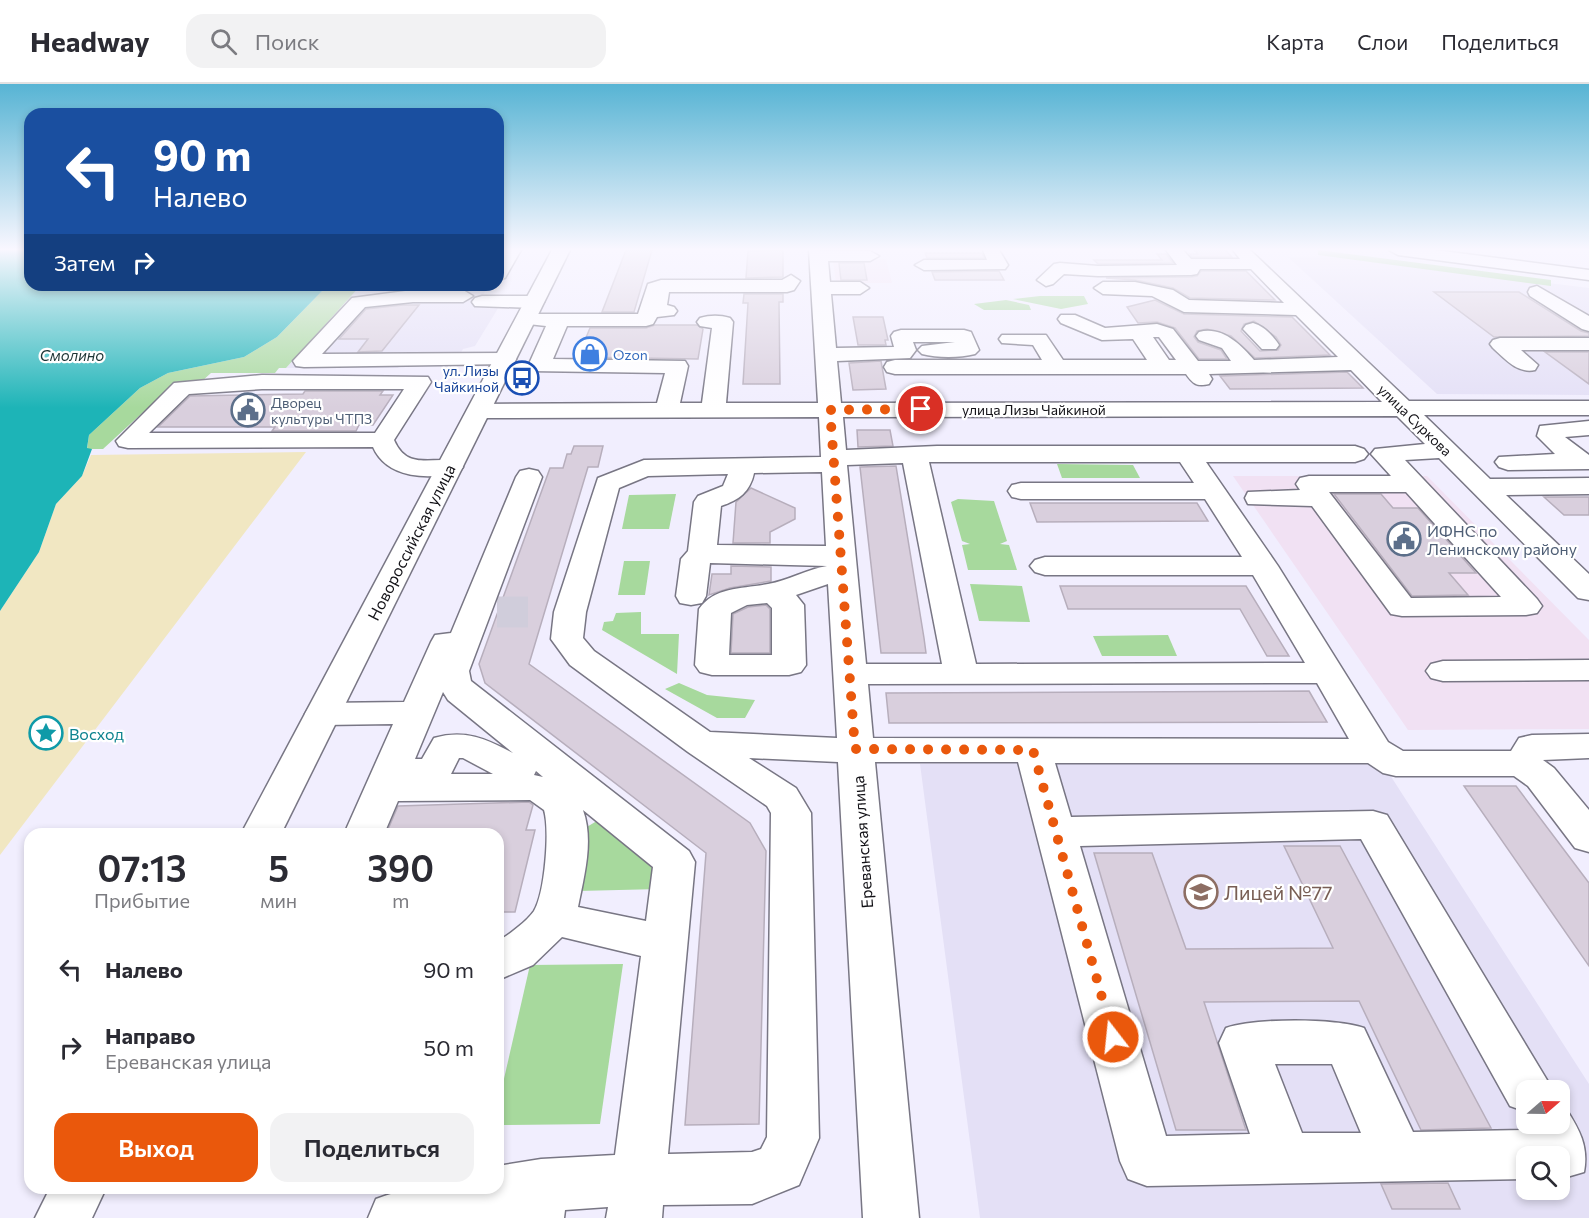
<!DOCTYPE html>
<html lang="ru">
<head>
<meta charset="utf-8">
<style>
  :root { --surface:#fff; --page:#f2f2f3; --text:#2b2b33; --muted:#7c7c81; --line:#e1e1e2; --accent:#ea580c }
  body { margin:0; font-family:Commissioner,sans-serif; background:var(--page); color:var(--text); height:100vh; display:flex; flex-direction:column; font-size:22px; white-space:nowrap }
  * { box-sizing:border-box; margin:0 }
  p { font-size:20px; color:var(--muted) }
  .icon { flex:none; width:33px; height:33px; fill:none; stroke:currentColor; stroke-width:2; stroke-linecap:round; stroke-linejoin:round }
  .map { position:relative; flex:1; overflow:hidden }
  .panel { position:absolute; left:24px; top:744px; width:480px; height:366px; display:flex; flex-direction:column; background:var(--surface); border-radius:18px; box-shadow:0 3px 9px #0003 }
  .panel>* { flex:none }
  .top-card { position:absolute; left:24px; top:24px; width:480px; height:183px; border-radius:18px; box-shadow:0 3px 9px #0003; background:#1a4fa0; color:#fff; overflow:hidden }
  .needle { width:39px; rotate:70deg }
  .tools { position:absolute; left:1516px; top:996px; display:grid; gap:12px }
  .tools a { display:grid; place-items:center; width:54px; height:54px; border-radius:12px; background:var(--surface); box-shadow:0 3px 9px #0003; font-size:30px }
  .pin { position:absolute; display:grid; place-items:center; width:51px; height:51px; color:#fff; margin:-26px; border:3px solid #fff; border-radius:50%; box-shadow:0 2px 6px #0007 }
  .me { position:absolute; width:66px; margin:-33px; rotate:344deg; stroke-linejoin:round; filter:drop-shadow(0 0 4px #0008) }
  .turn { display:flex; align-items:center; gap:21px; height:126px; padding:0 30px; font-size:27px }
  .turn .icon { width:78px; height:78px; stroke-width:2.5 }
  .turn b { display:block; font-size:42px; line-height:51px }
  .then { display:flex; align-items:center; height:57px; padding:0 30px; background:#0003; gap:12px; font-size:22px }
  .eta { display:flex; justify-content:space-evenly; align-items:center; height:102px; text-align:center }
  .eta b { font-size:36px; font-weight:600; line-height:42px }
  .action { display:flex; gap:12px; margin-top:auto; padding:12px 30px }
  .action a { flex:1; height:69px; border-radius:18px; background:var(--accent); color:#fff; font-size:24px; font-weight:600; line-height:69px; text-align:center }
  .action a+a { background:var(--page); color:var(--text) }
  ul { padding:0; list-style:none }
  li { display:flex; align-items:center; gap:18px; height:78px; padding:0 30px }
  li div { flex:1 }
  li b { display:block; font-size:22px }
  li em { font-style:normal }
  header { display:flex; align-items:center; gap:36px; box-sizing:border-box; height:84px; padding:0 30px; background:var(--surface); border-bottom:2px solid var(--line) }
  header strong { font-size:28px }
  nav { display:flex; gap:33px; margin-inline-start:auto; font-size:21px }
  .search { width:420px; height:54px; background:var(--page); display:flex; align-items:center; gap:15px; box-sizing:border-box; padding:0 21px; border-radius:18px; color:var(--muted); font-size:22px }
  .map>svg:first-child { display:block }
  .commercial { fill:#f1e1f3 }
  .built { fill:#e4e0f6; fill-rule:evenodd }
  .green { fill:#a7d99d }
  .forest { fill:#97d18a }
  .sand { fill:#f1e7c2 }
  .water { fill:#1db4b7 }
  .building { fill:#d9cfdd; stroke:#b7aebc; stroke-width:1.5; fill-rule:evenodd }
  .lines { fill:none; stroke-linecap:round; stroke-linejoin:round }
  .minor-tunnel { stroke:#d0cddb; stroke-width:31; stroke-dasharray:31 16; stroke-linecap:butt }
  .minor-casing { stroke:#787684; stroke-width:3 }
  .major-casing { stroke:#787684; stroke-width:3 }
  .minor { fill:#fff; fill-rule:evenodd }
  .major { fill:#fff; fill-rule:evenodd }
  .route { stroke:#ea580c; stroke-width:10; stroke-dasharray:0 18 }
  .labels { text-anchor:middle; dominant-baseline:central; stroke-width:4.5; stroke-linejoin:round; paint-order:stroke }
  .far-shop-label { font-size:14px; fill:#366cbe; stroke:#fff; text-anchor:start }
  .far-transit-label { font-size:14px; fill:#164399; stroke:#fff; text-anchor:end }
  .far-service-label { font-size:14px; fill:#4e5e75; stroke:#fff; text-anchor:start }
  .far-street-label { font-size:14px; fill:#121116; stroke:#fff }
  .far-water-label { font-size:15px; font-style:italic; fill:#1d3434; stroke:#fff }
  .service-label { font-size:16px; fill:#4e5e75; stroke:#fff; text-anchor:start }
  .street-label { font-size:16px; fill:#121116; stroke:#fff }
  .culture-label { font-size:16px; fill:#0d838f; stroke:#fff; text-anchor:start }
  .near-education-label { font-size:20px; fill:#785e54; stroke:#fff; text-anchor:start }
</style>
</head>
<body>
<header>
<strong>Headway</strong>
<div class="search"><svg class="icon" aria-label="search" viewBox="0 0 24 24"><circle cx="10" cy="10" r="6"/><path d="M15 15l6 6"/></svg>Поиск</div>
<nav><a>Карта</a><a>Слои</a><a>Поделиться</a></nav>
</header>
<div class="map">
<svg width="1589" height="1134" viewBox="0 0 1589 1134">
  <rect width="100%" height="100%" fill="#f1eefe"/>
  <g class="commercial">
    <polygon points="886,175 892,199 836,199 833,176"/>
    <polygon points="1233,392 1427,392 1589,556 1589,645 1408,646"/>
  </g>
  <g class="built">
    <polygon points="1325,172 1589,204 1589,311 1437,310 1288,173"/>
    <polygon points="488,203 477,221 500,221 475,262 463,265 454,280 401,280 398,284 286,284 351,212 395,212 403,204"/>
    <path d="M 1381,677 L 1589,1000 L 1589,1134 L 980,1134 L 920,680 ZM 1527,1006 L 1560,1006 L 1560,1040 L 1527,1040 ZM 1527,1072 L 1560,1072 L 1560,1106 L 1527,1106 Z"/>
  </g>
  <g class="green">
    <polygon points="328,201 361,201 286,284 279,284 275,289 211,289 201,298 176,298 103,365 87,365 89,351 140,304 168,289 244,273 277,253"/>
    <polygon points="1040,212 1084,212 1088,220 1061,225 1013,215"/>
    <polygon points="1006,216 1029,221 1031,226 984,226 974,220"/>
    <polygon points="1057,380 1133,381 1140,394 1062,394"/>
    <polygon points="676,410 669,445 622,445 629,411"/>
    <polygon points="958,415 994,417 1007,457 1000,460 1009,461 1017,486 968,486 962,461 970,460 962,457 951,418"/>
    <polygon points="624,477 650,477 645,511 618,511"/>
    <polygon points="970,500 1022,502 1030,538 979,537"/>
    <polygon points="641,528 641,550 679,550 677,590 602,546 604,538 613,537 616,529"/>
    <polygon points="1168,551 1177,572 1102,572 1093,552"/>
    <polygon points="679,599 707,611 755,616 745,634 717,634 665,605"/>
    <polygon points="602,734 663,783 660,805 578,807 585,744"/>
    <polygon points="623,880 600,1040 498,1041 498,1021 530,881"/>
  </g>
  <polygon class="forest" points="1318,166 1551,196 1551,202 1318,171"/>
  <polygon class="sand" points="306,368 0,771 0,527 39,468 56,420 82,392 91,371"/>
  <polygon class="water" points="0,166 30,166 30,201 328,201 277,253 244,273 168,289 140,304 89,351 87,364 92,365 82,392 56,420 39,468 0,527"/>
  <g class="building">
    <polygon points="626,166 652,166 634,228 602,228"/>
    <polygon points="783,166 783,193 746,194 748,167"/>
    <polygon points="1194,166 1225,166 1232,173 1192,173 1190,170 1198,170"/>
    <polygon points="925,169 982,169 984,174 927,174"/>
    <polygon points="1157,170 1166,170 1173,179 1098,180 1094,176 1162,176"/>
    <polygon points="839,179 864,179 867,196 841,196"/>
    <polygon points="999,187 1004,196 935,196 932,188"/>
    <polygon points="1201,187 1246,187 1275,216 1190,214 1173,204 1135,196 1106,194 1191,193 1197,192"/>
    <polygon points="1434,208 1519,208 1581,247 1589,249 1589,252 1494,253"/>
    <polygon points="744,210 783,210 783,218 779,218 780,300 743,300 748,219 743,219"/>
    <path d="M 1155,216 L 1184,230 L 1292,233 L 1330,271 L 1255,274 L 1231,252 L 1207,245 L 1197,247 L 1194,253 L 1198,258 L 1221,266 L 1227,275 L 1199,275 L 1175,244 L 1157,238 L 1138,239 L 1127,223 ZM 1254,237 L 1276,253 L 1281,261 L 1278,266 L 1260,267 L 1241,247 L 1244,240 Z"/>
    <polygon points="403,221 419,221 382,267 358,268 368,255 339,255 366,225"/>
    <polygon points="853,233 883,233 888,256 885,256 886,261 858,261"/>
    <polygon points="655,241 697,241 703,245 698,275 578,273 590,244 646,244"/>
    <polygon points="1545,268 1589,268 1589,300"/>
    <polygon points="881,277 886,305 853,306 849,279"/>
    <polygon points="1347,288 1363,304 1230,305 1220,292"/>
    <polygon points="305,307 383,307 380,311 393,311 373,341 359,341 356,347 272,347 275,343 158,343 190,312 303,310"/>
    <polygon points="857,346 890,346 893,362 858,363"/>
    <polygon points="574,362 603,362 598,383 588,383 529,580 750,739 766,767 759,1040 685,1041 706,769 485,599 479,580 550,384 563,384 567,370 571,370"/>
    <polygon points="896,382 924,554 926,569 881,569 860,383"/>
    <polygon points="751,404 795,424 795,435 770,448 770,459 733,459 736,418"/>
    <polygon points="1334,410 1381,410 1393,424 1418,424 1476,489 1449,489 1468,511 1412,512"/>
    <polygon points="1544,413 1589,413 1589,431 1564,431"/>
    <polygon points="1030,419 1197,419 1208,437 1037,438"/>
    <polygon points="731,482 771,483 771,497 730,504 709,511 712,490 731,490"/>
    <polygon points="1060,502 1246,502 1289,572 1267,572 1240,525 1068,525"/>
    <polygon points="766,521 770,525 770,569 731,569 733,530 748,523"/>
    <polygon points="1309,607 1327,638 889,639 886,609"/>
    <polygon points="1464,702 1516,702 1589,799 1589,882"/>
    <polygon points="529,718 533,721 526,746 535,746 515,828 498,828 498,750 386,750 398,722"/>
    <polygon points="1284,762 1340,762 1491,1044 1421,1046 1359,917 1204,918 1246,1046 1176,1046 1094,769 1152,769 1186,865 1333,864"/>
    <polygon points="1448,1099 1460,1125 1392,1125 1381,1100"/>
  </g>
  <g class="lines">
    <polyline class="minor-tunnel" points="497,528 543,528"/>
    <defs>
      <g id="minor">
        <polygon points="504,166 521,166 505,194 499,195 498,176"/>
        <path d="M 809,166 L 870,167 L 879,172 L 870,177 L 828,177 L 830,198 L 860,198 L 869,204 L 860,210 L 831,210 L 836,264 L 894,263 L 891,252 L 894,248 L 901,246 L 964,246 L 971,248 L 979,266 L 975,270 C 960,274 937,274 922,270 L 918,266 L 922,262 L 955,258 L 913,258 L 916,266 L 910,274 L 837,277 L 841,319 L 1382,318 L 1351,286 L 1209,290 L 1212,295 L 1209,300 C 1197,303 1193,300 1186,290 L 895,290 L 887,288 L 884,283 L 887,278 L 895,276 L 1042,276 L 1033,261 L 1002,259 L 999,255 L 1002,251 L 1046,251 L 1063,276 L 1147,276 L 1133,255 L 1102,256 L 1061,239 L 1058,235 L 1061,231 L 1075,231 L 1105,244 L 1157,240 L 1173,245 L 1198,277 L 1231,277 L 1222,264 L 1199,256 L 1196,252 L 1199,248 C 1222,242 1240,260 1254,276 L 1338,273 L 1296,231 L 1184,228 L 1152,212 L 1103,210 L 1094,204 L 1103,198 L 1135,198 L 1173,206 L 1189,216 L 1284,219 L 1251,185 L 1200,185 L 1197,190 L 1191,191 L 1098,192 L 1064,190 L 1053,200 L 1046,202 L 1037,196 L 1054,180 L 1060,179 L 1098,182 L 1177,181 L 1166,166 L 1183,166 L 1191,175 L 1240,175 L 1233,166 L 1250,166 L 1409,317 L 1589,317 L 1589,331 L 1424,331 L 1490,395 L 1589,394 L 1589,410 L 1506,411 L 1589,490 L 1589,516 L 1578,514 L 1439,374 L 1405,376 L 1537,515 L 1542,522 L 1537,529 L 1526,531 L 1402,532 L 1391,530 L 1312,422 L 1248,420 L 1245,414 L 1248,408 L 1300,406 L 1296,400 L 1300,394 L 1309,392 L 1391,392 L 1371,370 L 1375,365 L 1425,360 L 1397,332 L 843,333 L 846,366 L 937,362 L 1355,362 L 1364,365 L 1368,370 L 1364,375 L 1355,378 L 1206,378 L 1278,482 L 1388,658 L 1403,667 L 1511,667 L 1519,654 L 1532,651 L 1589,650 L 1589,674 L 1543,676 L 1554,684 L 1589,726 L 1589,768 L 1575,764 L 1528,702 L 1514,692 L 1396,692 L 1383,689 L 1368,679 L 1055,679 L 1071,733 L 1373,727 L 1387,731 L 1553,1006 L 1527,1006 L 1527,1040 L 1560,1040 L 1560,1021 L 1565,1023 C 1579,1045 1589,1062 1584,1088 L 1560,1095 L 1560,1072 L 1527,1072 L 1527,1095 L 1147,1102 L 1128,1095 L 1120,1077 L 1018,678 L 875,678 L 919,1134 L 863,1134 L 838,678 L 749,674 L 796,704 L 811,729 L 819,1054 L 799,1101 L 752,1120 L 663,1121 L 662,1134 L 606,1134 L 608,1123 L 565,1126 L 564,1134 L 368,1134 L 376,1115 C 415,1099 457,1104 498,1104 L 498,1082 L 541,1075 L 615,1071 L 641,872 L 562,853 L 533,881 L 498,896 L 498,857 C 509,851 527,837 534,827 C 545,809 550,746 544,726 L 530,716 L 398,717 L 384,750 L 344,750 L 393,640 L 323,641 L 310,638 L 305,630 L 310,622 L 323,619 L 404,618 L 431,558 L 435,551 L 451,549 L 516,393 L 520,387 L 529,385 L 538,387 L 542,393 L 469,587 L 471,597 L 689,767 L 695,778 L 668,1070 L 752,1068 L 761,1065 L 767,1053 L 771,729 L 767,722 L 688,668 L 570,581 L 551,555 L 554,528 L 598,394 L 644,376 L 821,373 L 819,333 L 479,334 L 471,332 L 467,327 L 471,322 L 479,320 L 657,319 L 665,289 L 531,287 L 528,282 L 546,242 L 528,240 L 525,236 L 528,232 L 535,230 L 638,230 L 648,200 L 661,196 L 782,196 L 791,191 L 800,197 L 794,206 L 787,208 L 669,208 L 667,221 L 674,223 L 677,227 L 674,231 L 657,233 L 653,240 L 646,242 L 567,242 L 553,275 L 685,277 L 688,282 L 680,319 L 702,319 L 712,244 L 700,242 L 697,238 L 700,234 C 710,231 720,231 730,234 L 733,238 L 726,319 L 818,319 ZM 1153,253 L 1159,253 L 1176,276 L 1169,276 ZM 929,378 L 1180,378 L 1194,399 L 1021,399 L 1012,401 L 1008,407 L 1012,413 L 1021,415 L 1205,415 L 1242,473 L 1045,473 L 1035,476 L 1030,482 L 1035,488 L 1045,491 L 1253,491 L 1305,579 L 976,580 ZM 903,379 L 942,580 L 866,580 L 847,381 ZM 822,388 L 826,462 L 717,461 L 721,422 C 739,416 750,408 754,389 ZM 728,390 L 723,402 L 698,412 L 694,418 L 688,467 L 681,475 L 676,512 L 680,519 L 691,521 L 702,519 L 706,512 L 710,479 L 827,482 C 807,485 788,497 768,500 C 744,505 715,502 699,525 L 695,581 L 700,588 L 712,591 L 789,591 L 801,588 L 806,581 L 804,521 L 796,511 L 828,500 L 837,654 L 710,648 L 594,567 L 583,554 L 586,528 L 619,404 L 648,392 ZM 1329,408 L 1406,408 L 1501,513 L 1411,514 ZM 767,519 L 772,524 L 772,571 L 729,571 L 731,529 L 747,521 ZM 1317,599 L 1349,655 L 873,654 L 868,600 ZM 443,608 L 448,616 L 513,669 C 486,655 465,645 434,654 L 422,675 L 415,675 ZM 459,674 L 463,674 L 493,690 L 451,690 ZM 536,687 L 543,693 L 534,691 ZM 583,726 L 653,783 L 646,837 L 578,823 C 584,792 594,757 583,726 ZM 1361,755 L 1510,1022 L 1527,1028 L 1521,1040 L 1524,1046 L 1413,1048 L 1364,944 C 1335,934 1255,934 1226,944 L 1219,959 L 1250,1050 L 1166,1052 L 1080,762 ZM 1275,980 L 1332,980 L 1361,1049 L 1302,1049 Z"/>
        <polygon points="983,166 999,166 1008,181 1005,185 924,186 915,181 924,176 987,176"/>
        <polygon points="1389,166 1435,166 1589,186 1589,196 1398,171"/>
        <polygon points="1537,202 1589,232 1589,247 1582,245 1530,212 1528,208 1530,204"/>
        <polygon points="413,206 463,206 473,212 463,218 413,218 365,223 322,270 505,269 513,270 516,275 513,280 304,283 296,282 293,277 352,214"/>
        <polygon points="482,212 534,212 544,218 534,224 475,222 472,218 475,214"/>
        <path d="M 1253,239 C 1264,242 1273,252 1279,261 L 1276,265 L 1262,265 L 1243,245 L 1246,241 Z"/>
        <path d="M 1500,254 L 1589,254 L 1589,266 L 1521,266 L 1538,281 L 1535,286 C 1518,290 1505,275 1493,264 L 1490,260 L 1493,256 Z"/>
        <path d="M 262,291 L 428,293 L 431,298 L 394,356 C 408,388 432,371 459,378 L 463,383 L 459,388 C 429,396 387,395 373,363 L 128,364 L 119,362 L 116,357 L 174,299 ZM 262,305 L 404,305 L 375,349 L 149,349 L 189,310 Z"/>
        <polygon points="1589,337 1589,351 1565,353 1589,371 1589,385 1508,386 1499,383 1495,378 1499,373 1555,370 1537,352 1540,342"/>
        <polygon points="1589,576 1589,596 1443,597 1431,594 1426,587 1431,580 1443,577"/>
      </g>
      <g id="major">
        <polygon points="552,166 570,166 281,750 241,750"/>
        <polygon points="50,1104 106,1104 92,1134 35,1134"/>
      </g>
    </defs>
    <use href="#minor" class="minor-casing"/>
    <use href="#major" class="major-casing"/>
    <use href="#minor" class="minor"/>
    <use href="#major" class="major"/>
  </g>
  <linearGradient id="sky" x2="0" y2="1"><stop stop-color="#57b4d4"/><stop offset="0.51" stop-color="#f9f7ff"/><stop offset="1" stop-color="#f9f7ff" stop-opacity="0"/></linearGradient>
  <rect width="1589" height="324" fill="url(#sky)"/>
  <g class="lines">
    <polyline class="route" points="921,325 830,326 855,665 1033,666 1113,953"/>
  </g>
  <defs>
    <symbol id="shop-ring" viewBox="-11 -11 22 22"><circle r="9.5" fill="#fff" stroke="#3f7fe0" stroke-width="1.5"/><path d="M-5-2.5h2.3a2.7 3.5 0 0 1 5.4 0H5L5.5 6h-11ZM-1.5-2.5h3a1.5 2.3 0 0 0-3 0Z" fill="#3f7fe0"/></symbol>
    <symbol id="bus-ring" viewBox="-11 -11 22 22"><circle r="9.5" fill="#fff" stroke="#1a4fb4" stroke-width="1.5"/><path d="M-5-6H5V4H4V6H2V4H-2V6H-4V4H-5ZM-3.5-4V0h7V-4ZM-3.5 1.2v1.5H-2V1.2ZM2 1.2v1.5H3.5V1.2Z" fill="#1a4fb4"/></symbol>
    <symbol id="civic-ring" viewBox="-11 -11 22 22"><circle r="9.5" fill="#fff" stroke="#5c6f8a" stroke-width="1.5"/><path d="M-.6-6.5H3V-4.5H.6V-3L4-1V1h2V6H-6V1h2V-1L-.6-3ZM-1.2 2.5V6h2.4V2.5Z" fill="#5c6f8a"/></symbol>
    <symbol id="sight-ring" viewBox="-11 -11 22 22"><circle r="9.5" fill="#fff" stroke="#0f9aa8" stroke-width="1.5"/><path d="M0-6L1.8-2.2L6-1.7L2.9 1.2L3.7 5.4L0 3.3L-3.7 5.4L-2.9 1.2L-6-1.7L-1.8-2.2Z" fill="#0f9aa8"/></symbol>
    <symbol id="school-ring" viewBox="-11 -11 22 22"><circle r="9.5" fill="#fff" stroke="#8d6e63" stroke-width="1.5"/><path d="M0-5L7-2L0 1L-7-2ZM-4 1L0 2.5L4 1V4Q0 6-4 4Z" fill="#8d6e63"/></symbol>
  </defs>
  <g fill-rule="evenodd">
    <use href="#shop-ring" x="571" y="251" width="38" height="38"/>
    <use href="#bus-ring" x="503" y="275" width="38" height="38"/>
    <use href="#civic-ring" x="229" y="307" width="38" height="38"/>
    <use href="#civic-ring" x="1385" y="436" width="38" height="38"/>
    <use href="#sight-ring" x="27" y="630" width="38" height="38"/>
    <use href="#school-ring" x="1182" y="789" width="38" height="38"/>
  </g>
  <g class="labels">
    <g class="far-shop-label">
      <text x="613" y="270">Ozon</text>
    </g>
    <g class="far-transit-label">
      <text x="499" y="286">ул. Лизы<tspan x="499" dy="16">Чайкиной</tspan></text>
    </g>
    <g class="far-service-label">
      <text x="271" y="318">Дворец<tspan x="271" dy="16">культуры ЧТПЗ</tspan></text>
    </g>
    <g class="far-street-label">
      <text x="1034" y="325">улица Лизы Чайкиной</text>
      <text transform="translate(1415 336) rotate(44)">улица Суркова</text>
    </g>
    <g class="far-water-label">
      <text x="72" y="271">Смолино</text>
    </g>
    <g class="service-label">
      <text x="1427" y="446">ИФНС по<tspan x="1427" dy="18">Ленинскому району</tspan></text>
    </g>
    <g class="street-label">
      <text transform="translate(411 458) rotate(-63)">Новороссийская улица</text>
      <text transform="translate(862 758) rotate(-94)">Ереванская улица</text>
    </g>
    <g class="culture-label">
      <text x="69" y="649">Восход</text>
    </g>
    <g class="near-education-label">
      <text x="1224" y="808">Лицей №77</text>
    </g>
  </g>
</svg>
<div class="tools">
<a><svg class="needle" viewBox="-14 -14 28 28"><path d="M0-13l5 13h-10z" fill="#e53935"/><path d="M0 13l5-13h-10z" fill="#7c7c81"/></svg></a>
<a><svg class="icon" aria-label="search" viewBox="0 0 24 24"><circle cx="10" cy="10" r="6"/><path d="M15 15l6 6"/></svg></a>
</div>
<div class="pin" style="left:921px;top:325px;background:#d93025"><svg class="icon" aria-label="arrive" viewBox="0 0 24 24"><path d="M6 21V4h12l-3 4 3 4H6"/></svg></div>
<svg class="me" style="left:1113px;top:953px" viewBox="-20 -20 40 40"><circle r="17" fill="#ea580c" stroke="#fff" stroke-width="3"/><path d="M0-11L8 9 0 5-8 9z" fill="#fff"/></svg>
<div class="top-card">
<div class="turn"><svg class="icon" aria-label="left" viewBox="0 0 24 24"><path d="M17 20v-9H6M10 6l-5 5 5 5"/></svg><div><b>90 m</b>Налево</div></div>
<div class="then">Затем<svg class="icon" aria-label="right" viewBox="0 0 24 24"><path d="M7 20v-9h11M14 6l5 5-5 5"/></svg></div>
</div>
<section class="panel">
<div class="eta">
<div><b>07:13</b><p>Прибытие</p></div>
<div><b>5</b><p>мин</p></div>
<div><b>390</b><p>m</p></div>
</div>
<ul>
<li><svg class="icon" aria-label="left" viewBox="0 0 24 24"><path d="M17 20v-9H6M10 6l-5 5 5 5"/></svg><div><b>Налево</b></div><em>90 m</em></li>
<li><svg class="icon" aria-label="right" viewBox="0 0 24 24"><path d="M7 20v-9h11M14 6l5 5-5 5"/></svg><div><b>Направо</b><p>Ереванская улица</p></div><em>50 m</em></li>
</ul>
<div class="action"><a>Выход</a><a>Поделиться</a></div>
</section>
</div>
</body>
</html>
